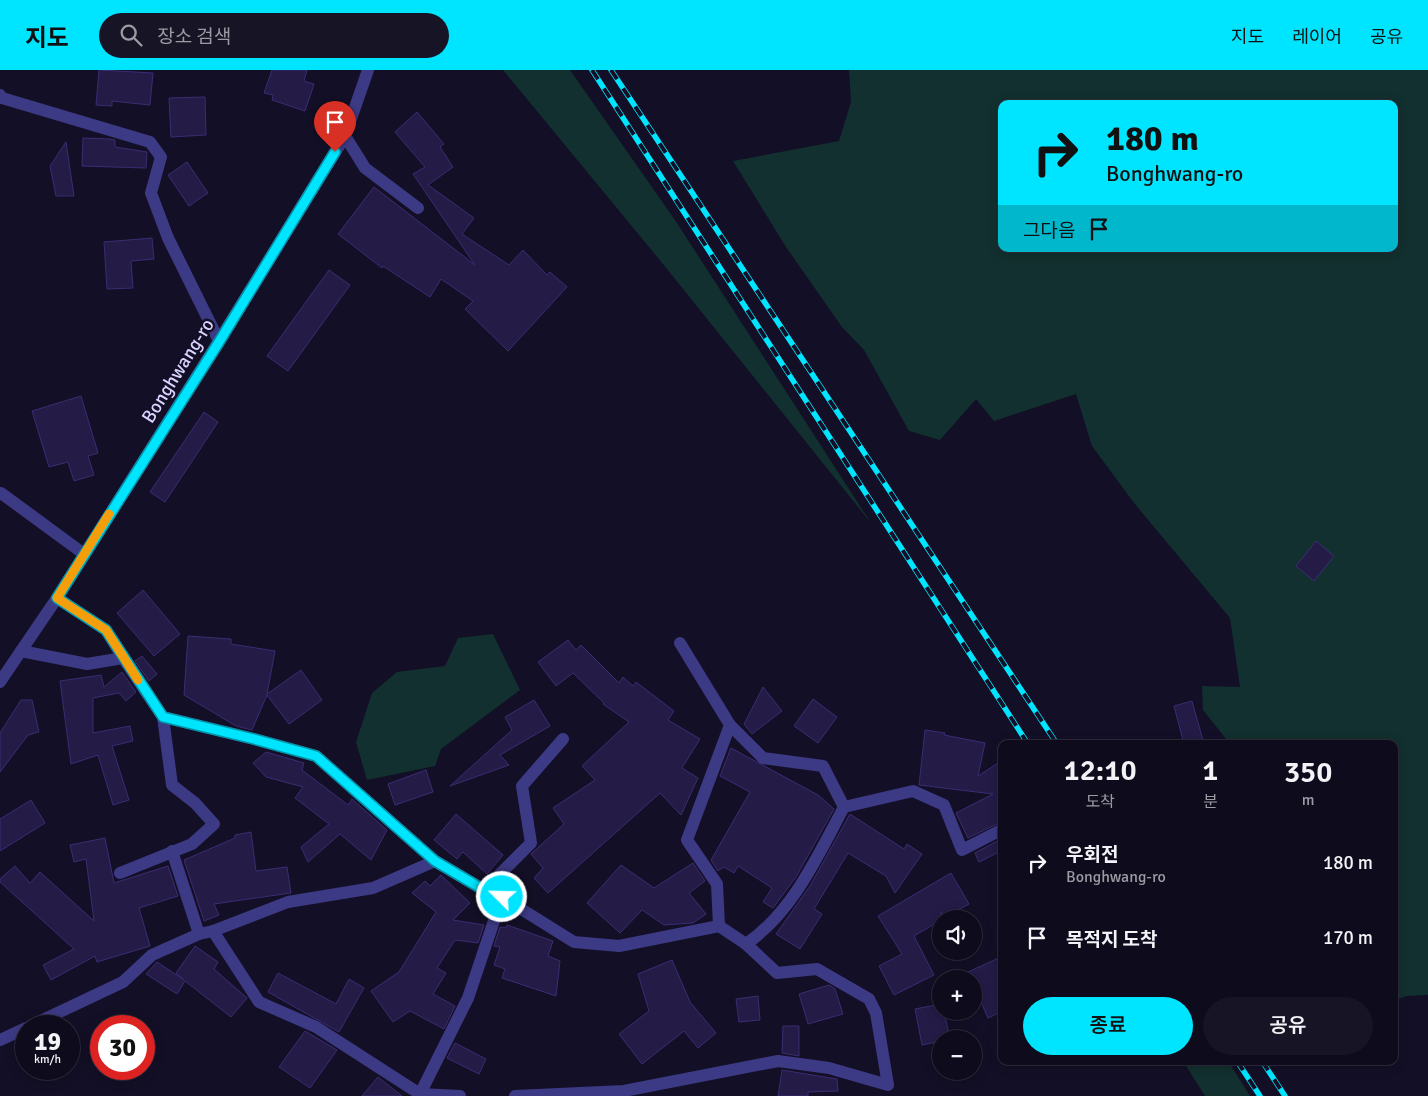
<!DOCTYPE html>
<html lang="ko">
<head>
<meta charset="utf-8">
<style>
  :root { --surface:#0e0b1c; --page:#171425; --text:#f1f3f6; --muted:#9b9ba3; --line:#2e2b3b; --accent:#00e5ff }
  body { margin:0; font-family:Signika,"Noto Sans KR",sans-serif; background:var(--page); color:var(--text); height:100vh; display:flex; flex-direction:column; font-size:19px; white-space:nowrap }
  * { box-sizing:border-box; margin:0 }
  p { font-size:16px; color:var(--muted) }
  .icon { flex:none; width:28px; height:28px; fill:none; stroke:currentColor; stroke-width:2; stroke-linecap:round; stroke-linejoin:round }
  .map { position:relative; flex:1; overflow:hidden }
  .drawer { position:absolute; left:998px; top:670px; width:400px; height:325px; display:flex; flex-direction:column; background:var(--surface); border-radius:10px; box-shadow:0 2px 12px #0003,0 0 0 1px var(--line) }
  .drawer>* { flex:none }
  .banner { position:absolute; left:998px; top:30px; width:400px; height:152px; border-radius:10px; box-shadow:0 2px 12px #0003,0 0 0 1px var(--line); background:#00e5ff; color:#111; overflow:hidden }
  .tools { position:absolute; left:932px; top:840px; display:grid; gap:10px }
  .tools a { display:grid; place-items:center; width:50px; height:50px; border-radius:50%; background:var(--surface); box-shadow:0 2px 12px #0003,0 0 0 1px var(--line); font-size:25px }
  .speed { position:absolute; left:15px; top:945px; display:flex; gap:10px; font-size:25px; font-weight:700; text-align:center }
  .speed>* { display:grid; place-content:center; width:65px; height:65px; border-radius:50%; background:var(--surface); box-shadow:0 2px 12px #0003,0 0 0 1px var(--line); line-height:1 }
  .speed small { font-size:12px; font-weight:400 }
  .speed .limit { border:8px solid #d22; background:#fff; color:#111 }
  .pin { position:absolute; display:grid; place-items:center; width:42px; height:42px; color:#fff; margin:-51px -21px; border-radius:50% 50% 50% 0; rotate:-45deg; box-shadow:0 0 5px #0007 }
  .pin .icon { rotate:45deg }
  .me { position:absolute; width:55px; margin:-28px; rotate:293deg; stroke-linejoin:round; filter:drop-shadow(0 0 4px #0008) }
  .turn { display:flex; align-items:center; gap:18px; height:105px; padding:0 25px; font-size:22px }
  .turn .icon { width:65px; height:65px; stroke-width:2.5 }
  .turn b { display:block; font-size:35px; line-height:42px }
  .then { display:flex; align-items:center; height:48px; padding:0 25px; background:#0003; gap:10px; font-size:19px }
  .eta { display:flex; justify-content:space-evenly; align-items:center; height:85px; text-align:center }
  .eta b { font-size:30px; font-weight:600; line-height:35px }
  .primary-button { display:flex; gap:10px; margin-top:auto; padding:10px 25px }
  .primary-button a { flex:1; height:58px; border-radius:30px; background:var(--accent); color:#111; font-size:20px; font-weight:600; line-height:58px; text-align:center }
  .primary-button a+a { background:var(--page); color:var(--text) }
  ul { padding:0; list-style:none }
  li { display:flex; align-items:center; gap:15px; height:75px; padding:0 25px }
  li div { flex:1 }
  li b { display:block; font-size:19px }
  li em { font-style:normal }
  header { display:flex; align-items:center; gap:30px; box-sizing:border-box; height:70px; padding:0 25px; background:var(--accent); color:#111 }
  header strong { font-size:24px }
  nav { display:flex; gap:28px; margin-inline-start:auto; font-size:18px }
  .search { width:350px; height:45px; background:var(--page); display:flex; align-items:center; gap:12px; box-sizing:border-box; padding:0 18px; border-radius:28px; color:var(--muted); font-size:19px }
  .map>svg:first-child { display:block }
  .green { fill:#12302f; fill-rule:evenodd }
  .building { fill:#241b47; stroke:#3b2d73 }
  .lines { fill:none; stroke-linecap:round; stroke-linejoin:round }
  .minor { stroke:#3d3a85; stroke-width:12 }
  .rail-casing { stroke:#00e5ff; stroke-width:5.5 }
  .rail { stroke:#130f26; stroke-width:4; stroke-dasharray:11; stroke-linecap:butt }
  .route-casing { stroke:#0095a6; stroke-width:12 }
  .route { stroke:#00e5ff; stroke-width:9 }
  .slow { stroke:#f59e0b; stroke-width:9 }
  .labels { text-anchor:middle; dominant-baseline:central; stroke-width:5; stroke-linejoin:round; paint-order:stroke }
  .street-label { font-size:19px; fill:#d9d4ff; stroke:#130f26 }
</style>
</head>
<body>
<header>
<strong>지도</strong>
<div class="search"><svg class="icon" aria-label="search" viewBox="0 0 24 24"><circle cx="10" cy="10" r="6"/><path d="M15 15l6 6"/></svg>장소 검색</div>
<nav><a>지도</a><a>레이어</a><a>공유</a></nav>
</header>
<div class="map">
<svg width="1428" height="1026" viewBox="0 0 1428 1026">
  <rect width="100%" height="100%" fill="#130f26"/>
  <g class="green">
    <polygon points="503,0 570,0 675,150 871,453 663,194"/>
    <path d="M 849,0 L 1428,0 L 1428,925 L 1406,926 L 1394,931 L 1394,674 L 1230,674 L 1203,640 L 1202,616 L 1240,617 L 1230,548 L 1134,433 L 1092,376 L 1076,324 L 994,351 L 976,329 L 940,370 L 909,361 L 864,280 L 842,257 L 786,177 L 733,91 L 839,71 L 851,32 ZM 1001,34 L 1394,34 L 1394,179 L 1001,179 Z"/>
    <polygon points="493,564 520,620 441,679 435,696 367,710 356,672 372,623 397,602 445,596 458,568"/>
    <polygon points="1183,991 1228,991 1250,1026 1205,1026"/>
  </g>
  <g class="building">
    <polygon points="99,0 153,3 150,35 112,31 112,36 96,35"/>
    <polygon points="272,0 307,0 304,11 314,14 305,41 272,30 273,25 264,23"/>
    <polygon points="205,27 206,65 171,67 169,28"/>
    <polygon points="417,42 444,74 440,77 453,97 428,115 474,148 462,164 509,195 523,180 547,205 550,202 567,217 508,281 465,239 473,231 441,209 430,227 383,196 382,198 338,164 374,117 475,195 413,104 425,97 395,62"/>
    <polygon points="83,68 110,69 115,70 115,77 147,82 146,98 82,96"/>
    <polygon points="66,72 74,126 56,126 50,96"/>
    <polygon points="187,92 208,123 189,136 168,105"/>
    <polygon points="152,168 154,189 131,191 133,218 107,219 104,172"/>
    <polygon points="329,200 350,215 288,301 267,286"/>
    <polygon points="81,326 98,383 88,386 94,405 74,411 68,392 49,397 32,341"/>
    <polygon points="204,342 218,352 165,432 150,422"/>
    <polygon points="1316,471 1334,486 1314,511 1296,496"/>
    <polygon points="143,520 180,564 154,586 117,543"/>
    <polygon points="188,566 231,569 231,574 275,581 267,624 301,600 322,630 289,654 267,625 252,660 236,656 184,625"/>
    <polygon points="568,570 576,580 581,575 619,613 623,607 633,616 636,612 674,641 668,650 700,669 682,698 698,708 681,745 660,723 548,823 534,808 543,798 531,784 564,754 553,738 595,710 582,696 629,652 603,634 604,633 573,603 556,616 538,592"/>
    <polygon points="142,586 157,604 149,611 135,591"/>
    <polygon points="122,602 136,622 126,631 119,623 93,628 93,663 130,656 133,671 112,676 129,730 113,735 98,685 71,694 60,611 101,605 104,617"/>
    <polygon points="763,617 782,641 752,664 744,654"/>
    <polygon points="813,629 837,647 818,673 794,656"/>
    <polygon points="21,630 32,630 39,662 28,665 0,702 0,663"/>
    <polygon points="534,630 550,656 500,685 509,695 450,716 512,660 505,647"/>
    <polygon points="1192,631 1204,674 1184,674 1174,636"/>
    <polygon points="925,660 945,663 944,665 985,673 978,706 1001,691 1001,752 968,768 956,743 993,724 919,715"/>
    <polygon points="731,678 818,725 834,739 796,807 773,838 763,832 772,818 738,796 734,803 724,797 718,801 711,790 750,722 720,706"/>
    <polygon points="266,682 304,693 302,700 348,735 352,729 387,760 371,790 340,764 308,792 301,777 329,754 295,728 303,717 266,707 253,693"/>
    <polygon points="426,700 433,722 395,735 388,714"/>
    <polygon points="31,730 45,753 0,781 0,749"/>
    <polygon points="456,744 503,785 487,804 463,782 457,789 434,770"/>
    <polygon points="850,744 904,779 907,774 922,784 895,823 886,806 848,783 814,839 822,844 800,879 776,864 810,816"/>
    <polygon points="251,762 256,801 287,797 291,823 214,834 219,845 204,851 184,790 235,768 235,765"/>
    <polygon points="105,768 114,813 168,796 178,826 139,838 150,876 97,892 95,886 51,910 43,895 74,879 0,812 0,809 15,796 30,813 40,802 94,851 86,789 74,792 70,775"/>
    <polygon points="1001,769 1001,781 979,792 975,783"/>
    <polygon points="693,793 705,811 689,823 706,844 693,853 664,855 642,840 620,863 587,833 621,795 654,818"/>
    <polygon points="951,803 969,834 944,848 941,842 941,850 914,866 934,905 894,925 879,896 902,884 878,846"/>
    <polygon points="441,805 470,833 453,850 484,855 478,873 455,870 437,898 446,903 433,924 455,936 444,959 410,941 393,952 371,921 399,902 436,842 412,823 425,811 430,816"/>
    <polygon points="507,855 553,871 548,886 560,891 556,926 502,908 505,899 494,895 500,877 494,876 500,857 506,858"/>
    <polygon points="195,876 218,892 214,899 247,928 231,947 185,911 177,924 146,904 157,892 184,910 176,903"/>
    <polygon points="1001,887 1001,942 988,948 974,916 974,909 971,909 968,902"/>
    <polygon points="672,890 690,932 716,963 698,978 684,961 642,994 619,964 649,941 638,904"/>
    <polygon points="278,903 336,934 349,909 364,918 339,962 268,922"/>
    <polygon points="829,915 835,919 843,944 808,954 799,924"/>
    <polygon points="758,926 760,950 739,952 736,929"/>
    <polygon points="941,934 941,941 944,941 950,969 941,969 941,971 922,975 915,939"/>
    <polygon points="783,956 799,956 799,986 782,983"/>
    <polygon points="305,961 337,980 310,1018 279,997"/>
    <polygon points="455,973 486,989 479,1004 447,988"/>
    <polygon points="782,1000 837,1009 838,1021 808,1022 808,1026 778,1026"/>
    <polygon points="378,1007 402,1026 362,1026"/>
  </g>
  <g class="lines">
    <g class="minor">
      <polyline points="0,25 2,28 150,72 161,87 151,123 168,168 219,271"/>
      <polyline points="345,66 365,98 418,138"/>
      <polyline points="1,423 84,484"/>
      <polyline points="57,528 106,560 123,588"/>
      <polyline points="680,573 730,655 687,770 717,814 719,856"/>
      <path d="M 21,581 L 87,594 L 123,588 L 163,647 L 254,669 L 316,686 L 435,791 L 484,820 L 502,827 L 574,872 L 619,876 L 719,856 L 746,874 C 793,842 818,785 844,737 L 913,721 L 944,735 L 962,780 L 1001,760"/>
      <polyline points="0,612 57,528 219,271 345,66 368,0"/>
      <polyline points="730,655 763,688 823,696 844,737"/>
      <polyline points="172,781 199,864"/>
      <polyline points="120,803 192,774 214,754 195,733 172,715 163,647"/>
      <polyline points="484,820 531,773 522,716 563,669"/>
      <polyline points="213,861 259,932 316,957 420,1024 460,1026"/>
      <polyline points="30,956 123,912 152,885 199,864 213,861 288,832 373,818 435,791"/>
      <polyline points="0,970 26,958"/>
      <polyline points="419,1026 468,928 502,827"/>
      <polyline points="515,1026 624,1021 778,991 829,998 888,1015 876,943 869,929 817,899 777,903 746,874"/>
    </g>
    <defs>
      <g id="rail">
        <polyline points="592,0 1028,674"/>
        <polyline points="611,0 1057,674"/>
        <polyline points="1237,991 1260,1026"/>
        <polyline points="1262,991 1285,1026"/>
      </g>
    </defs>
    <use href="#rail" class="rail-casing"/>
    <use href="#rail" class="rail"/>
  </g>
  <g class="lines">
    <defs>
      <polyline id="route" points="335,82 219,272 57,528 106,560 163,647 254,669 316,686 435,791 484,820 502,827"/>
    </defs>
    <use href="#route" class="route-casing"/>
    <use href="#route" class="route"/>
    <polyline class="slow" points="109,444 57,528 106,560 138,610"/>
  </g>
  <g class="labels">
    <g class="street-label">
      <text transform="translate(178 301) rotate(-58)">Bonghwang-ro</text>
    </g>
  </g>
</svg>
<div class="tools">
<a><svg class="icon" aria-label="sound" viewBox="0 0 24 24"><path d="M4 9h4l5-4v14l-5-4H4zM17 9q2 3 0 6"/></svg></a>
<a>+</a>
<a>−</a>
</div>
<div class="speed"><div>19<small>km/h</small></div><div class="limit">30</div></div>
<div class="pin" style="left:335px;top:82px;background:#d93025"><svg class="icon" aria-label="arrive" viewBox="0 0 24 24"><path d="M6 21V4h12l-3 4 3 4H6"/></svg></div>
<svg class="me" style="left:502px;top:827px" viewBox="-20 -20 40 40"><circle r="17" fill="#00e5ff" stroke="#fff" stroke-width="3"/><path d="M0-11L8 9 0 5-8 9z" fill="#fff"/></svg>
<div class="banner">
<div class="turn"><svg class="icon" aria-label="right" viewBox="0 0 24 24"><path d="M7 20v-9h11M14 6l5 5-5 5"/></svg><div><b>180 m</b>Bonghwang-ro</div></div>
<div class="then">그다음<svg class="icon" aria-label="arrive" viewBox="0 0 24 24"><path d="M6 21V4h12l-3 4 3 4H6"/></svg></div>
</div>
<section class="drawer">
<div class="eta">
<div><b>12:10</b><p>도착</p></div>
<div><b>1</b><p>분</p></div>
<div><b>350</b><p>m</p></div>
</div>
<ul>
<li><svg class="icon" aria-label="right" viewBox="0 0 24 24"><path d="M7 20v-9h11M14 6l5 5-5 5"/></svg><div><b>우회전</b><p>Bonghwang-ro</p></div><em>180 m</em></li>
<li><svg class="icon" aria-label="arrive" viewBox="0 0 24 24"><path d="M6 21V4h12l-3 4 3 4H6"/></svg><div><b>목적지 도착</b></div><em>170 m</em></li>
</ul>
<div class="primary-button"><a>종료</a><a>공유</a></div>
</section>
</div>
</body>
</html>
